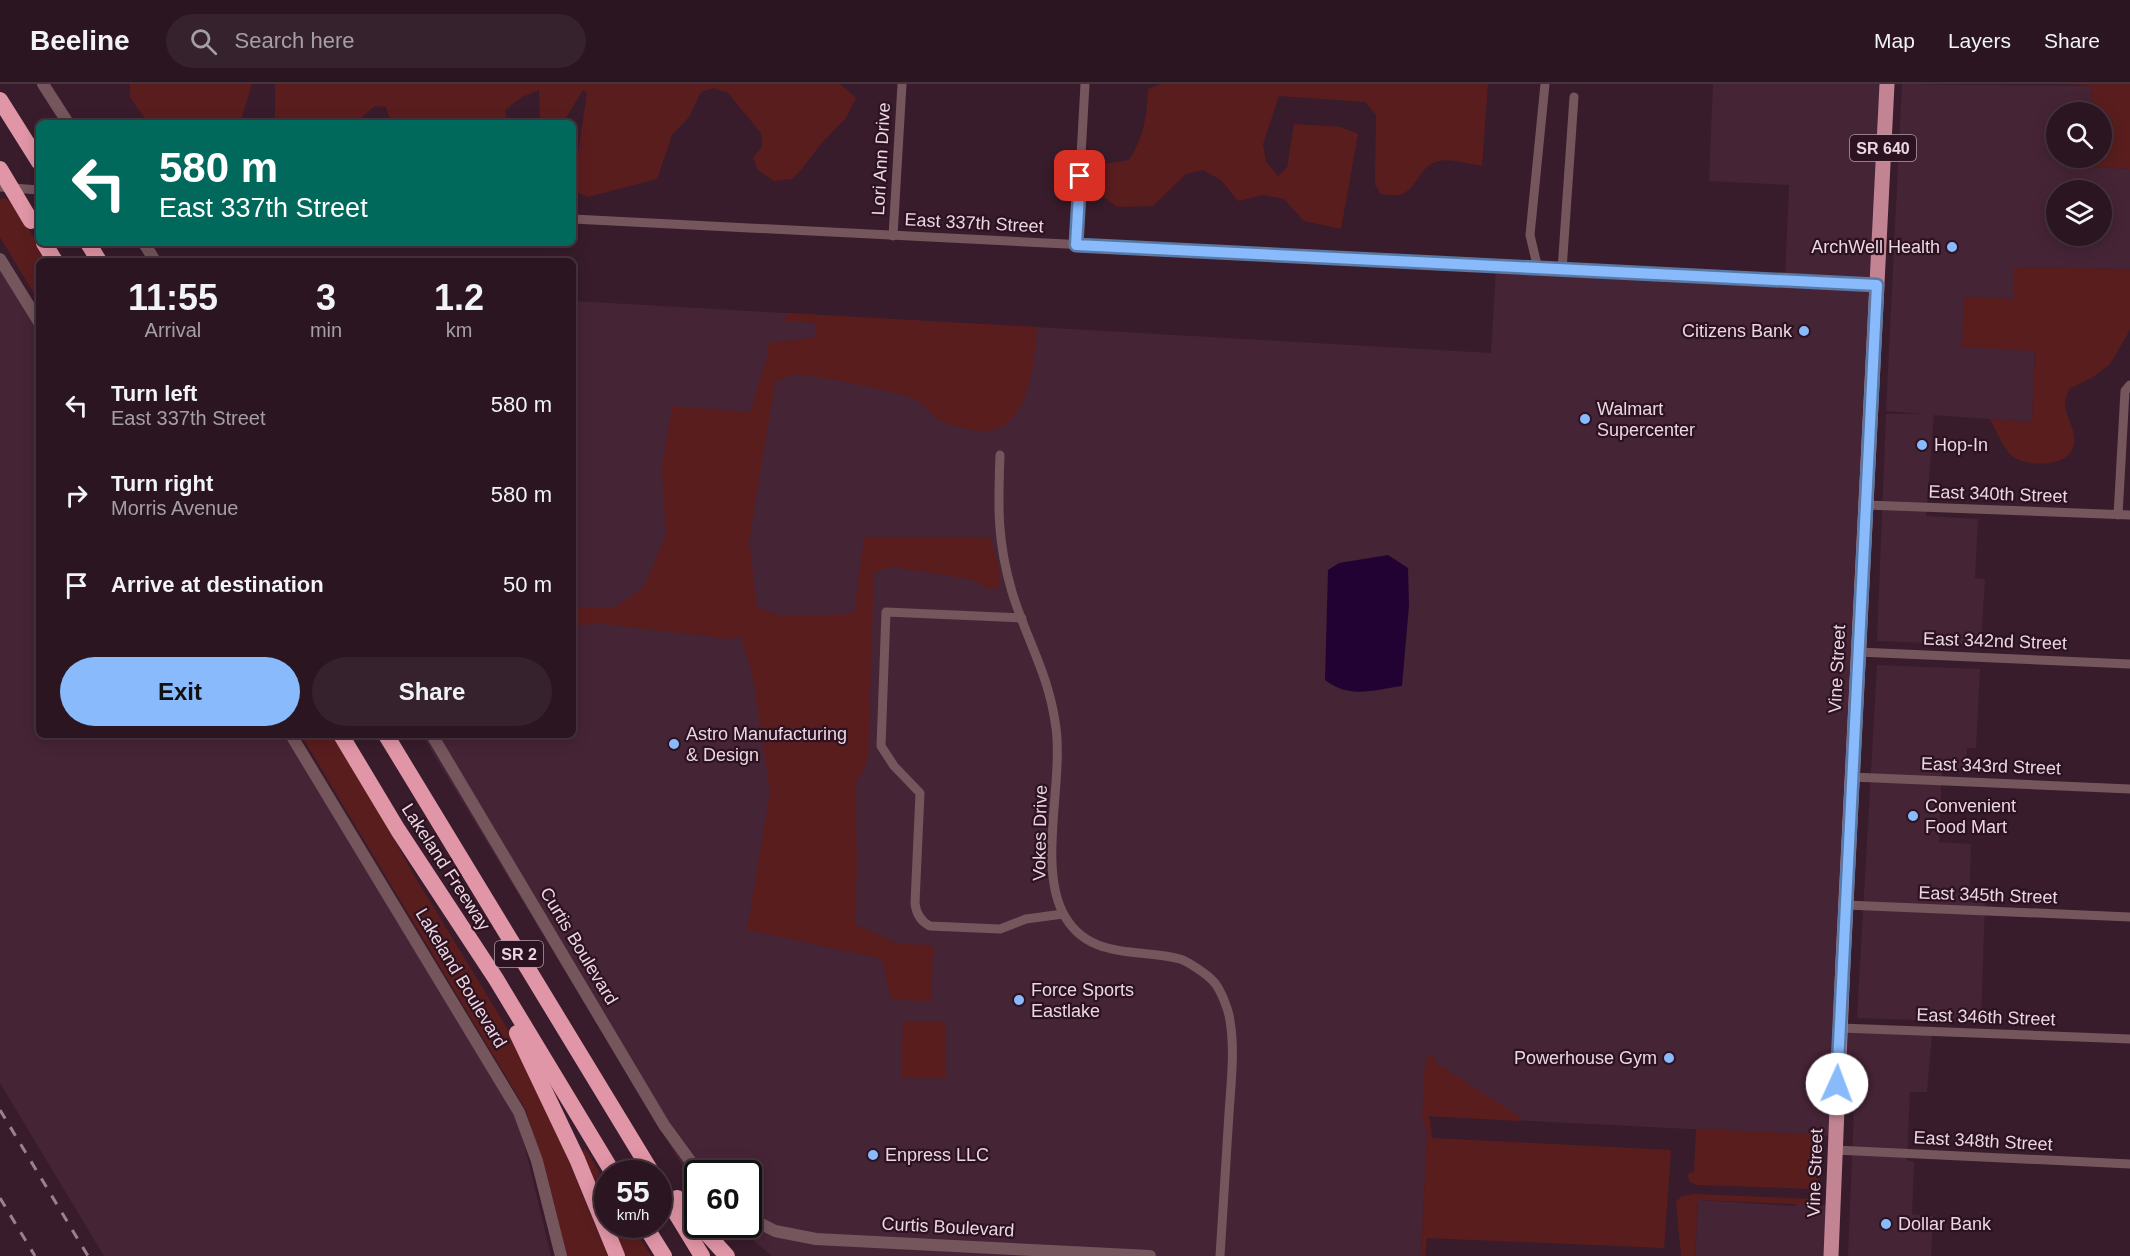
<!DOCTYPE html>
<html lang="en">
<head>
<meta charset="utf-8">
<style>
  :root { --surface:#2a1520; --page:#36222d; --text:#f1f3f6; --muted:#a59fa5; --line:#46343e; --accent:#89bafc }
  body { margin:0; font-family:Helvetica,sans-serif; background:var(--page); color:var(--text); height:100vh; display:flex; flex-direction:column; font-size:22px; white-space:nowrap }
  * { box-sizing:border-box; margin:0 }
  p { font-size:20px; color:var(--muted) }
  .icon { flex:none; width:33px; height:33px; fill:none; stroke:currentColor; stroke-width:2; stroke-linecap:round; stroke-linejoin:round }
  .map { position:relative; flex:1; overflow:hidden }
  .drawer { position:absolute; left:36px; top:174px; width:540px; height:480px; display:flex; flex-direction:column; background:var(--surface); border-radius:9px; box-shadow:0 3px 15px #0003,0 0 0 2px var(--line) }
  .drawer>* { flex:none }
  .banner { position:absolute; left:36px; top:36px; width:540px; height:126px; border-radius:9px; box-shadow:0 3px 15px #0003,0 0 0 2px var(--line); background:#00695c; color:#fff; overflow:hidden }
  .tools { position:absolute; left:2046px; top:18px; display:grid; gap:12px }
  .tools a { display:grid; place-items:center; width:66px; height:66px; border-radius:50%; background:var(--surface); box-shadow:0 3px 15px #0003,0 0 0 2px var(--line); font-size:30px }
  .speed { position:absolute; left:594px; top:1076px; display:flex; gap:12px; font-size:30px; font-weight:700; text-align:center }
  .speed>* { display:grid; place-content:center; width:78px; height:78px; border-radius:50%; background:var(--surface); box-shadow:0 3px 15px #0003,0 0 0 2px var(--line); line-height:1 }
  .speed small { font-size:15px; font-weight:400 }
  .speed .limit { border:3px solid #111; border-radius:9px; background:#fff; color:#111 }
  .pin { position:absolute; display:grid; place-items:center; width:51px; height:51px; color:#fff; margin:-26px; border-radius:12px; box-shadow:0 3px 9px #0006 }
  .me { position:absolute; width:66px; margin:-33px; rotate:2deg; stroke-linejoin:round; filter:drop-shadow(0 0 4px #0008) }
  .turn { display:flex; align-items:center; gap:21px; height:126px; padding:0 24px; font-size:27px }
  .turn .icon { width:78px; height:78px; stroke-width:2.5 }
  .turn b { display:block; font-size:42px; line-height:51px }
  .eta { display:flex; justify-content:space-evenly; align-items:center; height:102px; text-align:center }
  .eta b { font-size:36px; font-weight:800; line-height:42px }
  .primary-button { display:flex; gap:12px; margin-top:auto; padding:12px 24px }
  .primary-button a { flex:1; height:69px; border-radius:36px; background:var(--accent); color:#111; font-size:24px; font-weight:800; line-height:69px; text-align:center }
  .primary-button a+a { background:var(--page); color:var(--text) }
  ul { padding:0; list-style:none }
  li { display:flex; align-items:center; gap:18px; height:90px; padding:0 24px }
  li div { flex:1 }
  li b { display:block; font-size:22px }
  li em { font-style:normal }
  header { display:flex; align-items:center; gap:36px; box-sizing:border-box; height:84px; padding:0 30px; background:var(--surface); border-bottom:2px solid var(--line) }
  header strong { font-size:28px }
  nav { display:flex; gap:33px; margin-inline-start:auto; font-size:21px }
  .search { width:420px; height:54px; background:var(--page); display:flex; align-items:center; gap:15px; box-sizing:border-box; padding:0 21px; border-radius:33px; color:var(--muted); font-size:22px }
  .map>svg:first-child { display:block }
  .built { fill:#452436; fill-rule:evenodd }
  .green { fill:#5a1d1e }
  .water { fill:#210232 }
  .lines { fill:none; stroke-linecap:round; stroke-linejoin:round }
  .minor { stroke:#75565c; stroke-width:9 }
  .tertiary { stroke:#75565c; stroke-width:12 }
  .primary { stroke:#c28492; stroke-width:15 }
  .motorway { stroke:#e196a7; stroke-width:16 }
  .rail { stroke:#99828d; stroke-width:3; stroke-dasharray:10 10; stroke-linecap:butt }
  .motorway-bridge { stroke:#e196a7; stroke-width:16 }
  .route-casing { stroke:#5979a4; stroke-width:15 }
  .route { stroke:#89bafc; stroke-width:10 }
  .poi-dot { fill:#89bafc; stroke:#2d1221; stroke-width:2 }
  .labels { text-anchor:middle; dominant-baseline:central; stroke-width:4.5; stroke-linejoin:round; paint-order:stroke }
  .shield { fill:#2d1221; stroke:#b19ca7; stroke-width:1.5 }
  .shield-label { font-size:16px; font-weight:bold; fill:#ead7e0 }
  .street-label { font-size:18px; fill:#ead7e0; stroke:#2d1221 }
  .poi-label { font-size:18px; fill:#ead7e0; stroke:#2d1221; text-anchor:start }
</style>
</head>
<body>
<header>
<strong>Beeline</strong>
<div class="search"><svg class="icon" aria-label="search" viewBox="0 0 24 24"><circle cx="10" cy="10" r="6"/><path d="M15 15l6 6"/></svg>Search here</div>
<nav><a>Map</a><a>Layers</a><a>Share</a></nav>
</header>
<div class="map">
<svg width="2130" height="1172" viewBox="0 0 2130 1172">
  <rect width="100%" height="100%" fill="#381c2b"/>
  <g class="built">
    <polygon points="1713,0 1884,0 1874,198 1785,193 1789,101 1709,97"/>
    <path d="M 1902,0 L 2092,2 L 2090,28 L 2056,28 L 2056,74 L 2087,74 L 2087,82 L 2130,85 L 2130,185 L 2014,183 L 2014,215 L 1962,263 L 2035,266 L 2032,338 L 1934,331 L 1926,432 L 1978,435 L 1975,494 L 1985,495 L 1981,561 L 1877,557 L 1886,330 L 1923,330 L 1886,327 ZM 2056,106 L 2102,106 L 2102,152 L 2056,152 Z"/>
    <polygon points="1496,185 1874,203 1832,1052 1428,1032 1421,1172 772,1172 734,1140 748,1140 748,1089 698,1089 697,1104 691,1096 422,651 573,651 573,217 1491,269"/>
    <polygon points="0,186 39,249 39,651 284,651 513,1029 522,1051 551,1172 104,1172 0,999"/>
    <polygon points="1877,581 1980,585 1976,664 1967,664 1966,685 1942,684 1939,758 1971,760 1969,818 1985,819 1981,938 1857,934"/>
    <polygon points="1843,946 1932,950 1927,1008 1910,1008 1907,1076 1914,1078 1912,1130 1933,1132 1931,1172 1848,1172 1854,1024 1842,1024"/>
    <polygon points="1698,1116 1796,1122 1796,1120 1831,1121 1828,1172 1695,1172"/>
  </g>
  <g class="green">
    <polygon points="130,0 252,0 240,39 148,39 130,13"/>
    <polygon points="275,0 840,0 856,14 846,34 820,61 801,86 792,95 774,97 758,86 753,74 762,63 761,49 728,9 714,4 701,8 689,33 672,51 657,95 588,113 578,109 576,82 587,9 583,6 563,39 540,39 539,6 522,13 505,26 507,39 391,39 386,23 375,22 355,39 275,39"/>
    <path d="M 1160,0 L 1488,0 L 1482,82 C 1468,80 1449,73 1435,78 C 1419,84 1416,106 1400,111 C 1395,112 1386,110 1381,110 L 1375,101 L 1376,31 L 1365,18 L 1279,12 L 1263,60 L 1266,78 L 1278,92 L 1287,84 L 1294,40 L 1341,43 L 1358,50 L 1341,145 L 1304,137 L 1284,115 L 1263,111 L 1238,117 L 1221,96 L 1203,86 L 1186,90 L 1153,122 L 1117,123 L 1090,102 L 1091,82 L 1129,76 C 1144,53 1147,31 1148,5 Z"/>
    <polygon points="2067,0 2130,0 2130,85 2087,82 2087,74 2102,74 2102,28 2090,28 2092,2"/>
    <polygon points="4,114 14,121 48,177 39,177 39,218 0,153 0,115"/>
    <path d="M 2014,183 L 2130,185 L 2130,246 L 2110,280 L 2093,293 L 2069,305 C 2068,309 2065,314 2065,319 C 2064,333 2079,348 2073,364 C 2066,384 2024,383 2011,371 C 2002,362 1996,345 1989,335 L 2032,338 L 2035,267 L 1962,263 L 1964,213 L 2013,215 Z"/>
    <path d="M 787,229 L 1038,243 C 1032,288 1029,363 963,344 C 956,342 947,340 941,337 C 932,332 926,322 917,316 C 905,309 806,289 792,291 C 787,293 780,296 775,298 L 749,458 L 757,523 L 781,532 L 854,530 L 864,453 L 990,454 L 999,483 L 999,504 L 988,505 L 970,495 L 892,483 L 874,488 L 868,675 L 855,702 L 857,777 L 855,840 L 898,860 L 933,861 L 931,917 L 896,916 L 890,913 L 882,875 L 747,846 L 770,707 L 752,589 L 741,553 L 730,555 L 603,540 L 573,541 L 573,524 L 614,524 L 644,503 L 666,451 L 662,384 L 672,322 L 750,328 L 768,270 L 768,259 L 816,253 L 815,239 L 784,237 Z"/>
    <polygon points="301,651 335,651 414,791 510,949 551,1034 608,1172 567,1172 526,1026"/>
    <polygon points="903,937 946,938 945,994 901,993"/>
    <polygon points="1429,971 1433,972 1436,979 1522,1034 1520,1037 1428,1032 1430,1035 1432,1054 1671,1066 1664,1164 1427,1154 1425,1172 1421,1172 1427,1047 1422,1035 1425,978"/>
    <polygon points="1696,1045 1817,1050 1820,1054 1818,1103 1814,1105 1697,1101 1690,1098 1687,1090 1694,1088"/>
    <polygon points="585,1064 607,1101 607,1131 582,1067"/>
    <polygon points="1694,1110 1814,1115 1814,1121 1698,1116 1695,1172 1681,1172 1676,1118 1682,1112"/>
    <polygon points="611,1140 632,1140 651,1172 625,1172"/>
  </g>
  <path class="water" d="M 1388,471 L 1408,484 L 1409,521 L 1402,602 C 1373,606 1349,615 1325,596 L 1328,486 L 1339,479 Z"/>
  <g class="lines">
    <g class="minor">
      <polyline points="0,103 39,106"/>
      <polyline points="573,135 1877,201"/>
      <polyline points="893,152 902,0"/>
      <polyline points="1076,161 1085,0"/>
      <polyline points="1538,185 1530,151 1545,0"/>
      <polyline points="1562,186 1574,13"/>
      <path d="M 1000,371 C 998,423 997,457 1012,508 C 1027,557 1049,590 1056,644 C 1063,698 1039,779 1062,827 C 1086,877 1138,864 1180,875 C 1189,878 1208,891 1214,898 C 1221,906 1229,927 1230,937 C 1235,966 1231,999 1229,1029 C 1226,1077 1223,1124 1220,1172"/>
      <polyline points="1866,421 2130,431"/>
      <polyline points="2118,431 2125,307 2130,301"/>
      <path d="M 1022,534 L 886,528 L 881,662 L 894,682 L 920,709 L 915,819 C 916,829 920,837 930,842 L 1000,845 L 1026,835 L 1063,830"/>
      <polyline points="1858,568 2130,580"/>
      <polyline points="1852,693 2130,705"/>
      <polyline points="1846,821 2130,833"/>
      <polyline points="1840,944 2130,955"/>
      <polyline points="1835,1066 2130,1080"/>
    </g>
    <g class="tertiary">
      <polyline points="43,0 68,39"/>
      <polyline points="144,159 155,177"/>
      <polyline points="0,175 39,238"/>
      <polyline points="291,651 519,1028 537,1077 561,1172"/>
      <polyline points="432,651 664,1041 699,1089"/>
      <polyline points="748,1133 775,1147 816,1155 1150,1172"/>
    </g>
    <polyline class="primary" points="1831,1172 1843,877 1887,0"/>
    <g class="motorway">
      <polyline points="0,16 39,78"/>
      <polyline points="44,159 55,177"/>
      <polyline points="88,159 99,177"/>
      <polyline points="341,651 398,746 496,895 613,1089"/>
      <polyline points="386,651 652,1089"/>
      <polyline points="517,949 577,1075 617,1172"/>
      <polyline points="658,1100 702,1172"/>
      <polyline points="677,1114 698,1139"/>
      <polyline points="644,1140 664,1172"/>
      <polyline points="698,1140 727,1172"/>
    </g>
    <g class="rail">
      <polyline points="0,1026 88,1172"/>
      <polyline points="0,1114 35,1172"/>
    </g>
    <polyline class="motorway-bridge" points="0,85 31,137"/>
  </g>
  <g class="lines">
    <defs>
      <polyline id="route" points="1080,92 1076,161 1877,201 1837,1000"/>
    </defs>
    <use href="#route" class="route-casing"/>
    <use href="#route" class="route"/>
  </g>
  <g class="poi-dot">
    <circle cx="1952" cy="163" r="6"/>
    <circle cx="1804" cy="247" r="6"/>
    <circle cx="1585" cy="335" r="6"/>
    <circle cx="1922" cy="361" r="6"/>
    <circle cx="674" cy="660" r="6"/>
    <circle cx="1913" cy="732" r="6"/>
    <circle cx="1019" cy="916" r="6"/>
    <circle cx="1669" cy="974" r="6"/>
    <circle cx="873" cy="1071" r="6"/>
    <circle cx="1886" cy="1140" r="6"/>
  </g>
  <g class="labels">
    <g class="shield">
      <rect x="1850" y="51" width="66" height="26" rx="4.5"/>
      <rect x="495" y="857" width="48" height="26" rx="4.5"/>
    </g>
    <g class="shield-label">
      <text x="1883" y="64">SR 640</text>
      <text x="519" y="870">SR 2</text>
    </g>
    <g class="street-label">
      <text transform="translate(881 75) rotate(-87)">Lori Ann Drive</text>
      <text transform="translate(974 139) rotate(3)">East 337th Street</text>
      <text transform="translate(1998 410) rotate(2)">East 340th Street</text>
      <text transform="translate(1995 557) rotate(2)">East 342nd Street</text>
      <text transform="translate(1837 585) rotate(-87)">Vine Street</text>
      <text transform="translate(1991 682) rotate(2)">East 343rd Street</text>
      <text transform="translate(1040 749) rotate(-89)">Vokes Drive</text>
      <text transform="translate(446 783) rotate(57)">Lakeland Freeway</text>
      <text transform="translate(1988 811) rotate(2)">East 345th Street</text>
      <text transform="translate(579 862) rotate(59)">Curtis Boulevard</text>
      <text transform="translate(461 894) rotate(59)">Lakeland Boulevard</text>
      <text transform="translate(1986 933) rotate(2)">East 346th Street</text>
      <text transform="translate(1983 1057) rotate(3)">East 348th Street</text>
      <text transform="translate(1815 1089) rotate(-88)">Vine Street</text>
      <text transform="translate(948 1143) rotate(3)">Curtis Boulevard</text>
    </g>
    <g class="poi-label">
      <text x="1940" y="163" text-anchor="end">ArchWell Health</text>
      <text x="1792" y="247" text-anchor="end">Citizens Bank</text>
      <text x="1597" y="325">Walmart<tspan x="1597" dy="21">Supercenter</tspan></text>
      <text x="1934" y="361">Hop-In</text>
      <text x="686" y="650">Astro Manufacturing<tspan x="686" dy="21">&amp; Design</tspan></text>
      <text x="1925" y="722">Convenient<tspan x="1925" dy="21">Food Mart</tspan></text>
      <text x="1031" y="906">Force Sports<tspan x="1031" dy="21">Eastlake</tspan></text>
      <text x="1657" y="974" text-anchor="end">Powerhouse Gym</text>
      <text x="885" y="1071">Enpress LLC</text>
      <text x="1898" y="1140">Dollar Bank</text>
    </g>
  </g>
</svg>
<div class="tools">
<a><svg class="icon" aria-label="search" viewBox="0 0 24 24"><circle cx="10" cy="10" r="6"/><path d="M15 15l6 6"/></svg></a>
<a><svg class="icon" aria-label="layers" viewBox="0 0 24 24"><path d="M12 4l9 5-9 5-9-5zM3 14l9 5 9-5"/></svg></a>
</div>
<div class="speed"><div>55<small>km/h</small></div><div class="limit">60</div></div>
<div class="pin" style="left:1080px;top:92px;background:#d93025"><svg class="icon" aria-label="arrive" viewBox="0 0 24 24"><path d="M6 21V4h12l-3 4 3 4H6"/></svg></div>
<svg class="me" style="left:1837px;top:1000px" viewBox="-20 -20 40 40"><circle r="19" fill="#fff"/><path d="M0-13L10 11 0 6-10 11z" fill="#89bafc"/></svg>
<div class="banner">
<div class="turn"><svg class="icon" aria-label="left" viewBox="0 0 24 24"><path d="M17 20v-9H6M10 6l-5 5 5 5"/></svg><div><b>580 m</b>East 337th Street</div></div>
</div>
<section class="drawer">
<div class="eta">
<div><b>11:55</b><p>Arrival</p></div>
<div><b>3</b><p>min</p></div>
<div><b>1.2</b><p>km</p></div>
</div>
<ul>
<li><svg class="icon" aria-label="left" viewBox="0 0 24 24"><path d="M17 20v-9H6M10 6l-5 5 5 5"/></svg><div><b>Turn left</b><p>East 337th Street</p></div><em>580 m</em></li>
<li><svg class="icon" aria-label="right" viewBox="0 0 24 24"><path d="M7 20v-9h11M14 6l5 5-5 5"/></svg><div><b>Turn right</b><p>Morris Avenue</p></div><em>580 m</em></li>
<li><svg class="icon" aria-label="arrive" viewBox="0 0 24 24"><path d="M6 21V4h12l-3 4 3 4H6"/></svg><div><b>Arrive at destination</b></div><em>50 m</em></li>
</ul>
<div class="primary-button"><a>Exit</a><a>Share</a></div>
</section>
</div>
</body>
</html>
